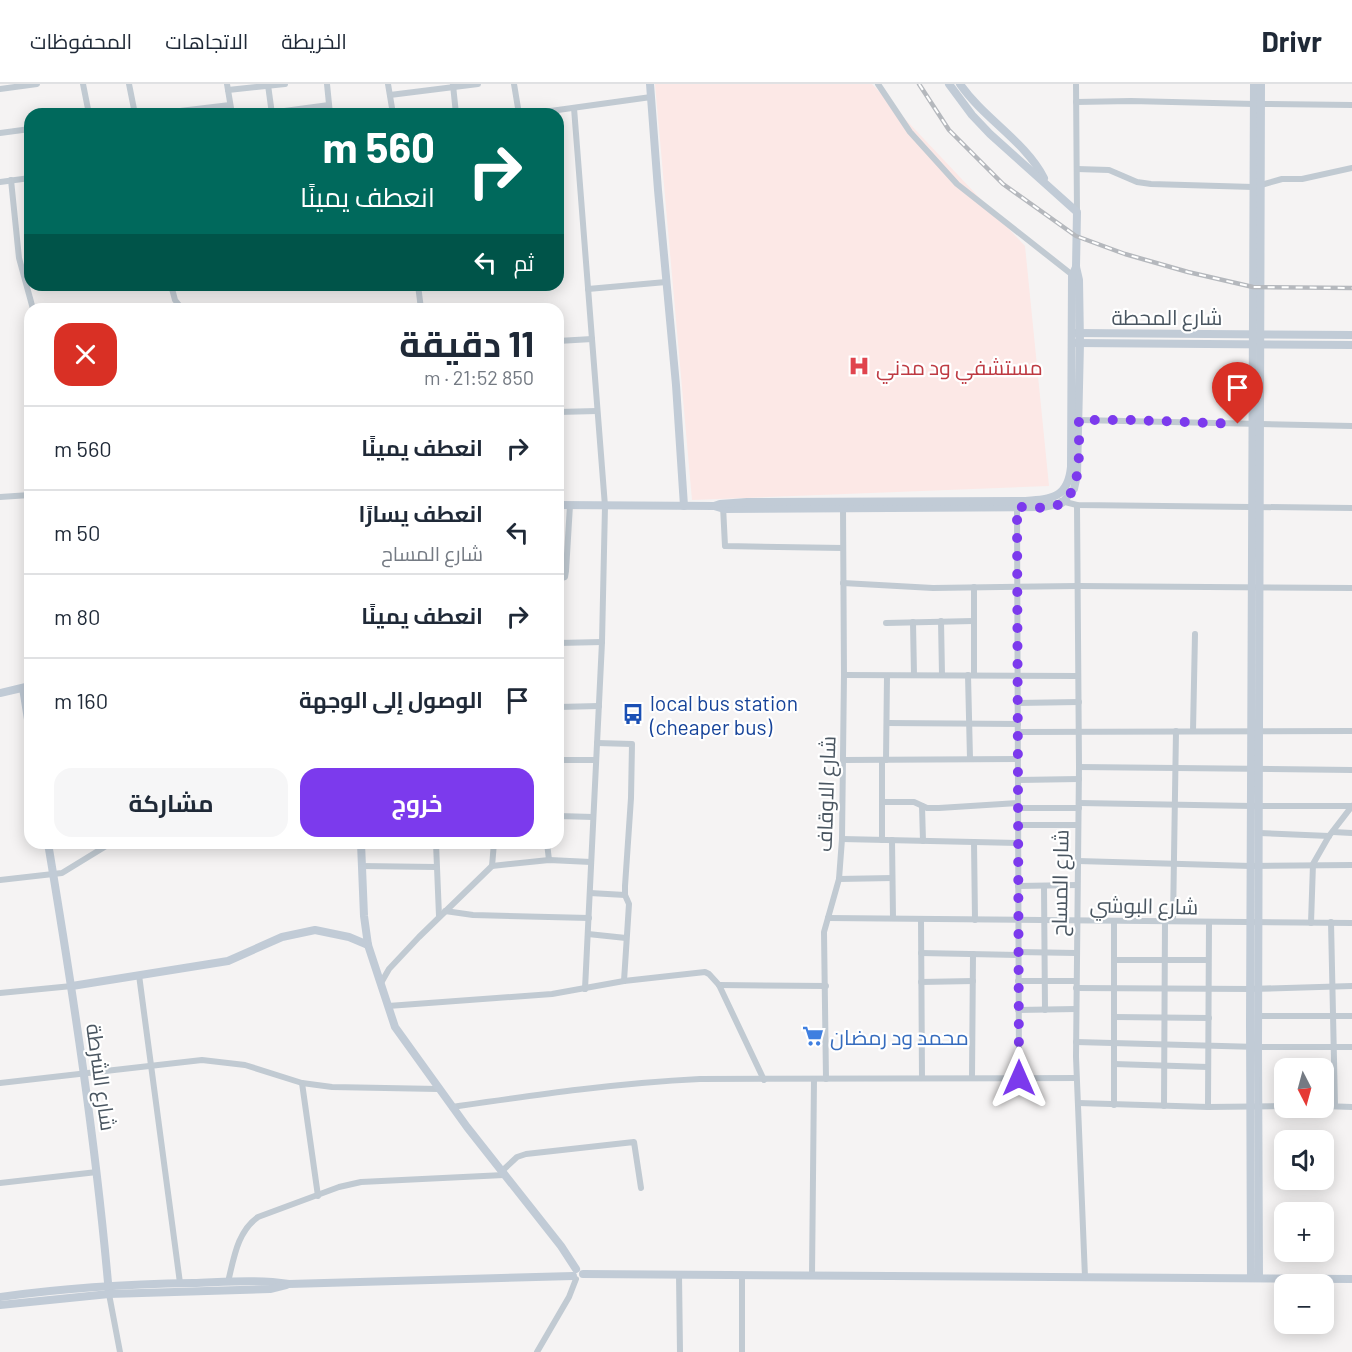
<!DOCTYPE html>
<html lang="ar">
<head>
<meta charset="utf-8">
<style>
  :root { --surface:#fff; --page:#f6f6f7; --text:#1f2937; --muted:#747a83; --line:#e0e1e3; --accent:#7c3aed }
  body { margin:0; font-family:Barlow,Cairo,sans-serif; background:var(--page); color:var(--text); direction:rtl; height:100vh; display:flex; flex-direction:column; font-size:22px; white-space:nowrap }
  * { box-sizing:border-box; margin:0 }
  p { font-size:20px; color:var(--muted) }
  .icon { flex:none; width:33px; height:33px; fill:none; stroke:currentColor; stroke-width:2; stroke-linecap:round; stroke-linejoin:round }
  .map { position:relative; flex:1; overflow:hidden; direction:ltr }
  .details { position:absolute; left:24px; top:219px; width:540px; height:546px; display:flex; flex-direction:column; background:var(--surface); border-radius:18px; box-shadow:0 3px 15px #0003; direction:rtl }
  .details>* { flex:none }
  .guide { position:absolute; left:24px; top:24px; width:540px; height:183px; border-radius:18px; box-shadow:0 3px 15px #0003; direction:rtl; background:#00695c; color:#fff; overflow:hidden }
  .needle { width:39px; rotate:174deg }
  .tools { position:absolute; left:1274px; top:974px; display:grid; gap:12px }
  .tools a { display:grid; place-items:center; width:60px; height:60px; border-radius:12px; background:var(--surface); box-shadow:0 3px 15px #0003; font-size:30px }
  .pin { position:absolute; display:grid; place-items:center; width:51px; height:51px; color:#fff; margin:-62px -26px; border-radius:50% 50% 50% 0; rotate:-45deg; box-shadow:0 0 6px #0007 }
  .pin .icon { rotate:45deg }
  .me { position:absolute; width:66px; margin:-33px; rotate:0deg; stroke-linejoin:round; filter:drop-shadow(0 0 4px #0008) }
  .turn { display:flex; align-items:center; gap:21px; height:126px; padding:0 30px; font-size:27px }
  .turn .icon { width:78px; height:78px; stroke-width:2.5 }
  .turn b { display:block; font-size:42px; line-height:51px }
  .then { display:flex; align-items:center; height:57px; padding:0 30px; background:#0003; gap:12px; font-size:22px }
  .round { display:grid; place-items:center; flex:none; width:63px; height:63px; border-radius:18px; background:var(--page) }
  .overview { display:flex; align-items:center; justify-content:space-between; height:102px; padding:0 30px }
  h1 { font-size:36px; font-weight:700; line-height:45px }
  .primary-button { display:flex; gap:12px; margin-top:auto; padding:12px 30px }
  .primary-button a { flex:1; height:69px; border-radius:18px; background:var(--accent); color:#fff; font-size:24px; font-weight:700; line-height:69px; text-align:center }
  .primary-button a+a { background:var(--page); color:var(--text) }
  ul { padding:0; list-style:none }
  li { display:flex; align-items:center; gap:18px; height:84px; padding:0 30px; border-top:2px solid var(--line) }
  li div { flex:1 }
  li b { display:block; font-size:22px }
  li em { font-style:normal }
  header { display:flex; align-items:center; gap:36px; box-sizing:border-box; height:84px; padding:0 30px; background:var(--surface); border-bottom:2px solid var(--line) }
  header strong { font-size:28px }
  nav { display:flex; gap:33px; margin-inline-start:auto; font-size:21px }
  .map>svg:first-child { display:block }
  .medical { fill:#fce8e6 }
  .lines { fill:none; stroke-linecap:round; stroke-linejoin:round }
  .street { stroke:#c1cad2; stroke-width:6 }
  .secondary { stroke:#c1cbd6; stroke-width:8 }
  .rail-casing { stroke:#b5b8bd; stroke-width:4.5 }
  .rail { stroke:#fff; stroke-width:2; stroke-dasharray:7; stroke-linecap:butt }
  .route { stroke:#7c3aed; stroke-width:10; stroke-dasharray:0 18 }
  .labels { text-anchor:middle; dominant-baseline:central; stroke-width:4.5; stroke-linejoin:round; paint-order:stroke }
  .street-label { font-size:21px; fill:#4a5661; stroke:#fff }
  .health-label { font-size:21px; fill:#be3a42; stroke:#fff; text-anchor:start }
  .transit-label { font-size:21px; fill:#164399; stroke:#fff; text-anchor:start }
  .shop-label { font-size:21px; fill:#366cbe; stroke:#fff; text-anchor:start }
</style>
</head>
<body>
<header>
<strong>Drivr</strong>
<nav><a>الخريطة</a><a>الاتجاهات</a><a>المحفوظات</a></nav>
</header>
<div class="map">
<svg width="1352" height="1268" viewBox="0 0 1352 1268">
  <rect width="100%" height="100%" fill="#f5f3f3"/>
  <polygon class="medical" points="655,0 872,0 1025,162 1049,402 692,416"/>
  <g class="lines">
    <g class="street">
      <polyline points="83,0 89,30"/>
      <polyline points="129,0 135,30"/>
      <polyline points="227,0 232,30"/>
      <polyline points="327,0 330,30"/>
      <polyline points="388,0 393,30"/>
      <polyline points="514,0 519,30"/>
      <polyline points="878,0 910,48 957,100 1075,193"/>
      <polyline points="1076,0 1077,128"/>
      <polyline points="268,1 272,30"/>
      <polyline points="453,1 456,30"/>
      <polyline points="0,5 37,0"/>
      <polyline points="228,6 285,0"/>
      <polyline points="390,11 478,0"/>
      <polyline points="1076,18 1131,17 1254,20"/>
      <polyline points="1261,20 1352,21"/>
      <polyline points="574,24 605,422 602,558 585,905"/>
      <polyline points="155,30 230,21"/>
      <polyline points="262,30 329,21"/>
      <polyline points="529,30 651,13"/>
      <polyline points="0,49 30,45"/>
      <polyline points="1077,85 1109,86 1137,98 1151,100 1253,103"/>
      <polyline points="11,96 19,174 33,225"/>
      <polyline points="0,98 30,94"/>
      <polyline points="1261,101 1282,95 1302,95 1352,84"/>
      <polyline points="171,201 175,216 182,225"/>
      <polyline points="418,201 421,225"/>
      <polyline points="588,205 666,198"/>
      <polyline points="558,257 592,255"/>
      <polyline points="558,328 597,327"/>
      <polyline points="1079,336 1352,342"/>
      <polyline points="0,413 30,411"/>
      <polyline points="1061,417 1077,421 1352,424"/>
      <polyline points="1017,421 1019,994"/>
      <polyline points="1077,421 1079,683 1076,973 1085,1193"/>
      <polyline points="723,422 725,462 843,464"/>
      <polyline points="558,495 565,493 566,487 570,421"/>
      <polyline points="843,499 933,504 1078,502 1352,504"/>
      <polyline points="974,503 974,591"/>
      <polyline points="941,537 942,591"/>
      <polyline points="913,538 914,591"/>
      <polyline points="886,539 973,537"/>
      <polyline points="558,559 602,558"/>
      <polyline points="844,591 1078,592"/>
      <polyline points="968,591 970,675"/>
      <polyline points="1017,619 1079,618"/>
      <polyline points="558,623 599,622"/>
      <polyline points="887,639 1018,640"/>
      <polyline points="1193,647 1195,550"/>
      <polyline points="1018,648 1352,647"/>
      <polyline points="597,659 632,660 631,714 625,802 625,811 629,820 624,897"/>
      <polyline points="558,676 596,676"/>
      <polyline points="844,676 1018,675"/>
      <polyline points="882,676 882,756"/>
      <polyline points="886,676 887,592"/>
      <polyline points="1079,683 1352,686"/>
      <polyline points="1018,696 1079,695"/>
      <polyline points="882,718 914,718 927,724 939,724 1018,719"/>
      <polyline points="1079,719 1252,722 1352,722"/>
      <polyline points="922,722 923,757"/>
      <polyline points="1018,724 1079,724"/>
      <polyline points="558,732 593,733"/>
      <polyline points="1018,741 1078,741"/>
      <polyline points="1333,748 1352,749"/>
      <polyline points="1259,749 1329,752"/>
      <polyline points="842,755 1018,759"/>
      <polyline points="892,756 893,834"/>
      <polyline points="974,758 975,836"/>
      <polyline points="436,759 439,832"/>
      <polyline points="547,759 549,776"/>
      <polyline points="1078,777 1251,782 1352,781"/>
      <polyline points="361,782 436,783"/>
      <polyline points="492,782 494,759"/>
      <polyline points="839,795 892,794"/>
      <polyline points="0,796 62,789 111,759"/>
      <polyline points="1018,802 1077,801"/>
      <polyline points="1044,802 1045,926"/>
      <polyline points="590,809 625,811"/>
      <polyline points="445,827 473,831 589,834"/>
      <polyline points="828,834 1352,839"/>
      <polyline points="921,835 922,994"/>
      <polyline points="1114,837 1114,1021"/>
      <polyline points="1173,837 1176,647"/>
      <polyline points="1331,838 1335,1022"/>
      <polyline points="1311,839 1313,780 1329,752 1352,722"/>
      <polyline points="588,850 626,854"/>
      <polyline points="1018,868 1076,869"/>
      <polyline points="921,869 1018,871"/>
      <polyline points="1114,876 1208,876"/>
      <polyline points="139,891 180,1199"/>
      <polyline points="1018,897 1076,897"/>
      <polyline points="921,898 973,897"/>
      <polyline points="381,899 389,885 419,853 492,782 549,776 591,778"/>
      <polyline points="719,901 826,902"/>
      <polyline points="1076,904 1251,905 1352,902"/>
      <polyline points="0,909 72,902"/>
      <polyline points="388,922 552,910 624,897 705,888 709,890 719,901 764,996"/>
      <polyline points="1018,926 1076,925"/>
      <polyline points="1258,932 1352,932"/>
      <polyline points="1114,933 1209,934"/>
      <polyline points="1076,958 1258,963 1352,963"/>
      <polyline points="1114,980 1208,983"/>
      <polyline points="972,994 973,870"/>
      <polyline points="826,995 824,848 839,795 842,755 844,591 843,424"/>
      <polyline points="0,999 202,976 245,981 302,999 332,1003 438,1005"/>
      <polyline points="302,999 318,1112"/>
      <polyline points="1078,1019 1208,1023 1284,1022"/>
      <polyline points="1164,1022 1165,837"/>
      <polyline points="1323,1022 1352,1023"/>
      <path d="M 452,1023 C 535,1011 616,999 700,995 L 1076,994"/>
      <polyline points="1208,1023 1209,838"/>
      <polyline points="501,1088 517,1073 526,1070 634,1058 641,1104"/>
      <polyline points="0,1099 97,1088"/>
      <polyline points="679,1191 680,1268"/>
      <polyline points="742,1191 742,1268"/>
      <polyline points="812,1191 814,995"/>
      <path d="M 228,1198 C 234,1174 237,1148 258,1133 L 339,1103 L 361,1098 L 504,1091"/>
      <polyline points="109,1210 120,1268"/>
      <polyline points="537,1268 569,1213 576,1195"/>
    </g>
    <g class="secondary">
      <polyline points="650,0 658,106 676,301 684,422"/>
      <path d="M 960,0 C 984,35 1025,57 1044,94"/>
      <polyline points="1076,249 1352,251"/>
      <polyline points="1076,259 1352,261"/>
      <polyline points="558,421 714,422 724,425 1043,423 1062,419 1074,405 1077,391 1080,259 1079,196 1076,183 1077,128 990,50 972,31 949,0"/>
      <path d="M 714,422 L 720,420 L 747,418 L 1025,417 C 1052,415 1068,414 1071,383 L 1072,192 L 1076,183"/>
      <polyline points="23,604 30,648"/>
      <polyline points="0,609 30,602"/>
      <path d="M 48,759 C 73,909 96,1059 109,1210"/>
      <polyline points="361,759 364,832 368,861 395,943 467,1043 561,1162 576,1185"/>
      <polyline points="72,902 228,877 282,853 315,846 349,853 368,861"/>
      <polyline points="583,1190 1352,1195"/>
      <polyline points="1251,1194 1250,939 1254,0"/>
      <polyline points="1259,1194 1258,963 1261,0"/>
      <path d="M 0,1213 C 64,1204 128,1200 193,1199 C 225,1198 257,1195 289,1200 L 573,1192"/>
      <polyline points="0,1221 109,1210 270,1205 286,1201"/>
    </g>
    <defs>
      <polyline id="rail" points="919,0 949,46 1003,100 1076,152 1125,170 1188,188 1253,203 1352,204"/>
    </defs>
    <use href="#rail" class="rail-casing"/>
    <use href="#rail" class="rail"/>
  </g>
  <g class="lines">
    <path class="route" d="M 1019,994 L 1017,423 C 1029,423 1043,425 1055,422 C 1085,413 1078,361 1079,336 L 1131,336 L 1238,340"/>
  </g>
  <defs>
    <symbol id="hospital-bare" viewBox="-9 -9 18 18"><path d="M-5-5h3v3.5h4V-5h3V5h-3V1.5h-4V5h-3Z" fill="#e0444e" stroke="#fff" stroke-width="2.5" paint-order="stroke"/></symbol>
    <symbol id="bus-bare" viewBox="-9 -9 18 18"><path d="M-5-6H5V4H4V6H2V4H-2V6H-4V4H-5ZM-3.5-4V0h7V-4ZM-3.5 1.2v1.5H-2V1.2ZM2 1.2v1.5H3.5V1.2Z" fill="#1a4fb4" stroke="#fff" stroke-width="2.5" paint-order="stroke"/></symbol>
    <symbol id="supermarket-bare" viewBox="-9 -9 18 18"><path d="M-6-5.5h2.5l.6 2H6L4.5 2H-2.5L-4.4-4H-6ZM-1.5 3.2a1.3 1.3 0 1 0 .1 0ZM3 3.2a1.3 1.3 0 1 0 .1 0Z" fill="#3f7fe0" stroke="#fff" stroke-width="2.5" paint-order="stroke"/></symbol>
  </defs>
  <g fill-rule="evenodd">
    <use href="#hospital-bare" x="844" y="267" width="30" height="30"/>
    <use href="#bus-bare" x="618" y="615" width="30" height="30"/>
    <use href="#supermarket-bare" x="798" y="937" width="30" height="30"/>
  </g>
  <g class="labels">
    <g class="street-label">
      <text x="1167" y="232">شارع المحطة</text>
      <text transform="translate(825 710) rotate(-88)">شارع الاوقاف</text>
      <text transform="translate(1059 799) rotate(-89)">شارع المساح</text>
      <text transform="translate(1144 821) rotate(1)">شارع البوشي</text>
      <text transform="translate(102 993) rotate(82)">شارع الشرطة</text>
    </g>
    <g class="health-label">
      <text x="876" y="282">مستشفي ود مدني</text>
    </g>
    <g class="transit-label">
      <text x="650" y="618">local bus station<tspan x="650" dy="24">(cheaper bus)</tspan></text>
    </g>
    <g class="shop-label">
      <text x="830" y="952">محمد ود رمضان</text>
    </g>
  </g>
</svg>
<div class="tools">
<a><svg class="needle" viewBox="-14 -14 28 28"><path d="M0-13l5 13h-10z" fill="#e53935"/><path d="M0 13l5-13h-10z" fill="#747a83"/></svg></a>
<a><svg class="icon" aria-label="sound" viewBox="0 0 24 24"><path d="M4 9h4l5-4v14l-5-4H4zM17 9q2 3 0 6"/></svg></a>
<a>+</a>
<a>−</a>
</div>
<div class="pin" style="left:1238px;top:340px;background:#d93025"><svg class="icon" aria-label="arrive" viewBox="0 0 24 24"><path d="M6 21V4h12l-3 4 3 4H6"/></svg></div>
<svg class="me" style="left:1019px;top:994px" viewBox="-20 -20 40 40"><path d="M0-17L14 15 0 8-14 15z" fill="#7c3aed" stroke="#fff" stroke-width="4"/></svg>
<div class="guide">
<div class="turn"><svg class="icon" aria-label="right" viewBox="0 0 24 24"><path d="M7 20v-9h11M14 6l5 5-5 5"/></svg><div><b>560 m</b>انعطف يمينًا</div></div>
<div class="then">ثم<svg class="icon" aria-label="left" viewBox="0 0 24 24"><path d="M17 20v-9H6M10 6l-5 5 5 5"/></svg></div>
</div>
<section class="details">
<div class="overview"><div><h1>11 دقيقة</h1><p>850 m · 21:52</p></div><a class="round" style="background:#d93025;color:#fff"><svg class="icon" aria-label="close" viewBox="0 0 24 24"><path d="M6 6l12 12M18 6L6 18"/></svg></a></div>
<ul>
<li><svg class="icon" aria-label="right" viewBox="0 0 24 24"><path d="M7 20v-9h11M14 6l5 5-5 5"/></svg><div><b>انعطف يمينًا</b></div><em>560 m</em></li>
<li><svg class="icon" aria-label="left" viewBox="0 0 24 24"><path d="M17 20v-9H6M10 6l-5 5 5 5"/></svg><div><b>انعطف يسارًا</b><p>شارع المساح</p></div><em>50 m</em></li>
<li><svg class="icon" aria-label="right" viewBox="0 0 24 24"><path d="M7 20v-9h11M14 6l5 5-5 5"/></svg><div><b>انعطف يمينًا</b></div><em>80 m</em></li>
<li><svg class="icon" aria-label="arrive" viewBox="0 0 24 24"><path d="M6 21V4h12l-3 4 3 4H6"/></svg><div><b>الوصول إلى الوجهة</b></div><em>160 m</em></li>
</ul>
<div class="primary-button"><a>خروج</a><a>مشاركة</a></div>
</section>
</div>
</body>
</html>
